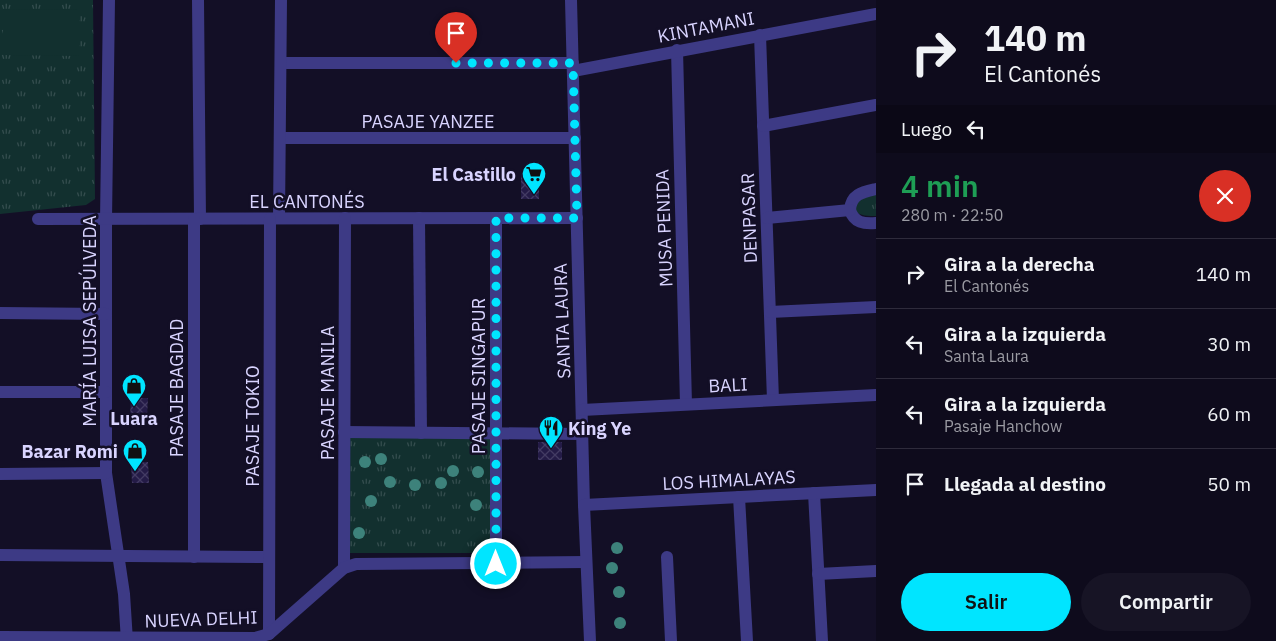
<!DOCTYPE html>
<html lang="es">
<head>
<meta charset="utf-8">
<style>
  :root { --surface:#0e0b1c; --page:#171425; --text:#f1f3f6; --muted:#9b9ba3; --line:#2e2b3b; --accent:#00e5ff }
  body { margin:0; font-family:"IBM Plex Sans",sans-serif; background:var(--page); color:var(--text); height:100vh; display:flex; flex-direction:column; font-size:19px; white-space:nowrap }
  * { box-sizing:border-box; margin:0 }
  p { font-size:16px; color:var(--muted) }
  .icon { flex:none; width:28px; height:28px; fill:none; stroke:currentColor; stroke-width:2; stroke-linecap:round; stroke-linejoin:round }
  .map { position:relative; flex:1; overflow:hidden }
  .details { display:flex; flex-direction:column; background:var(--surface); width:400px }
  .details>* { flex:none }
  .hud { background:#0e0b1c; color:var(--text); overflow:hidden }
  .pin { position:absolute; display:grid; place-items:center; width:42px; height:42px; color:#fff; margin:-51px -21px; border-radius:50% 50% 50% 0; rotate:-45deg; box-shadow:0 0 5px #0007 }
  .pin .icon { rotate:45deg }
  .me { position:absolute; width:55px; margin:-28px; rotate:0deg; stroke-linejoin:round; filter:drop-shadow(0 0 4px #0008) }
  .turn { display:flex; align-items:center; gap:18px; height:105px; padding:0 25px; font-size:22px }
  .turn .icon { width:65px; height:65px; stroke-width:2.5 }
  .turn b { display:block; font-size:35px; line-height:42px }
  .then { display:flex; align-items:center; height:48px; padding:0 25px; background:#0003; gap:10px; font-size:19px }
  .round { display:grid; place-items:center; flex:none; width:52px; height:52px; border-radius:26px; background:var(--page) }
  .overview { display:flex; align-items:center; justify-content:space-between; height:85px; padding:0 25px }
  h1 { font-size:30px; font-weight:600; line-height:38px; color:#1e9e55 }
  .action { display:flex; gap:10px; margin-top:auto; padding:10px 25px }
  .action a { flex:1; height:58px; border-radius:30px; background:var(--accent); color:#111; font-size:20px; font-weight:600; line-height:58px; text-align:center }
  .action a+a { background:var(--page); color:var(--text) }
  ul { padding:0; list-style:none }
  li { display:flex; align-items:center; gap:15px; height:70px; padding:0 25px; border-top:1px solid var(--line) }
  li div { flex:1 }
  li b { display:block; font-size:19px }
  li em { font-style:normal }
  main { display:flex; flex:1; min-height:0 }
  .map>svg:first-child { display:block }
  .grass { fill:url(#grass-tufts) }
  .pitch { fill:#12302f }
  .building { fill:url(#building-cross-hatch) }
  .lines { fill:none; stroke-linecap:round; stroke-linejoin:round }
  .minor { stroke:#3d3a85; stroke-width:12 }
  .tertiary { stroke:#3d3a85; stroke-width:12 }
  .tree { fill:#3d827b }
  .route { stroke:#00e5ff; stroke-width:9; stroke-dasharray:0 16.2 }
  .labels { text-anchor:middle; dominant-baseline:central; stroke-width:5; stroke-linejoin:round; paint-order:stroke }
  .street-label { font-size:18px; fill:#d9d4ff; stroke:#130f26 }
  .poi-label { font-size:18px; font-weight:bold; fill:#d9d4ff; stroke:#130f26; text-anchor:end }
</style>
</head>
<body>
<main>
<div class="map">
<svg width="876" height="641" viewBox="0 0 876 641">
  <defs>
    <pattern id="grass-tufts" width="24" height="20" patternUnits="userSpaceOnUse" patternTransform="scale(1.25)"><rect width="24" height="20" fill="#12302f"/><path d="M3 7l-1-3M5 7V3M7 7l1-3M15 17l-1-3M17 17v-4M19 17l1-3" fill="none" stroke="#344d4e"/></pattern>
    <pattern id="building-cross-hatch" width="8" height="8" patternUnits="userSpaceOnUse" patternTransform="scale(1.25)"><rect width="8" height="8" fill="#241b47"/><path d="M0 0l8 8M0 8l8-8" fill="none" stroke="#433b63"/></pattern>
  </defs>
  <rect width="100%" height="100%" fill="#130f26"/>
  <g class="grass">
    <polygon points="0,0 93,0 95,199 86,205 0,214"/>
    <path d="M 876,194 L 876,216 C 868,216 861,216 855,211 C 856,198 865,197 876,194 Z"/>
    <polygon points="350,437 490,437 491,553 350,553"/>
  </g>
  <polygon class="pitch" points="3,9 79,10 79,56 3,55"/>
  <g class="building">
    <rect x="521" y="174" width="18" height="25"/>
    <polygon points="131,398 148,398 147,418 130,418"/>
    <rect x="538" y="442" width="24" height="18"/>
    <polygon points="131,462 148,462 149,483 132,483"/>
  </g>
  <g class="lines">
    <g class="minor">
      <polyline points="109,0 106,220 106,473 124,594 127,641"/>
      <polyline points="198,0 200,219"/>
      <polyline points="571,0 584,505"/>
      <polyline points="760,35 773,400"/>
      <polyline points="677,50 686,404"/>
      <polyline points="281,63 573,63"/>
      <polyline points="573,71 876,14"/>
      <polyline points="763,126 876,105"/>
      <polyline points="280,138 575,138"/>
      <path d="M 850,210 C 851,194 863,192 876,189"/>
      <path d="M 850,210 C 854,223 864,224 876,223"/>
      <polyline points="279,218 281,0"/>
      <polyline points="419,218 421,433"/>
      <polyline points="767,218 850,210"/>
      <polyline points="38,219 577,218"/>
      <polyline points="194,219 194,557"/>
      <polyline points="770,312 876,307"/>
      <polyline points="0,313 106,314"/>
      <polyline points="0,392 106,392"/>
      <polyline points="582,410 876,395"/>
      <polyline points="344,432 583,434"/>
      <polyline points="0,474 106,473"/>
      <polyline points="814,493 822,641"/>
      <polyline points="739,497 747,641"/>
      <polyline points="0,555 269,557"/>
      <polyline points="667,557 671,641"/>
      <polyline points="496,564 496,218"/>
      <polyline points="344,568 345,218"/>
      <polyline points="818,574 876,571"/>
      <polyline points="269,634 270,219"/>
      <polyline points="0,637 255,638 269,634 344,568 356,564 586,562"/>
    </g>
    <polyline class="tertiary" points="590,641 584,505 876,490"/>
  </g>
  <g class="tree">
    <circle cx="381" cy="459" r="6"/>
    <circle cx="365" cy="462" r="6"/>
    <circle cx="453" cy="471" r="6"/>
    <circle cx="478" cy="472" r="6"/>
    <circle cx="390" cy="482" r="6"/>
    <circle cx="441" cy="483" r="6"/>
    <circle cx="415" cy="485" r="6"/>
    <circle cx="371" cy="501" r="6"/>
    <circle cx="476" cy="505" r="6"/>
    <circle cx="359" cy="533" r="6"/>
    <circle cx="617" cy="548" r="6"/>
    <circle cx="612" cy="568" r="6"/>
    <circle cx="619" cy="592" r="6"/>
    <circle cx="620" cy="623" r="6"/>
  </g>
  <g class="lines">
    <polyline class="route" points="456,63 573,63 577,218 496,218 496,564"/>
  </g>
  <defs>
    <symbol id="supermarket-pin" viewBox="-11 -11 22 30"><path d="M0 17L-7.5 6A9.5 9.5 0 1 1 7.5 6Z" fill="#00e5ff" stroke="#130f26"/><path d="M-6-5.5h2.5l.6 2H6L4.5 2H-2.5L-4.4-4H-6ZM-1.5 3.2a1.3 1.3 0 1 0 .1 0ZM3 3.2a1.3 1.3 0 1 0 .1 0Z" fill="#111"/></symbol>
    <symbol id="shop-pin" viewBox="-11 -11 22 30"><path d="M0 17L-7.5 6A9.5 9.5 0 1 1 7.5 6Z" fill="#00e5ff" stroke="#130f26"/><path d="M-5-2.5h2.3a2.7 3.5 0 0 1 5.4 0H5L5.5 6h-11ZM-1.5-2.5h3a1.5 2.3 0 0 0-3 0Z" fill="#111"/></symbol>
    <symbol id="restaurant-pin" viewBox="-11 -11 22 30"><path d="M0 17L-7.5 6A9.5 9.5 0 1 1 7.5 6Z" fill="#00e5ff" stroke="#130f26"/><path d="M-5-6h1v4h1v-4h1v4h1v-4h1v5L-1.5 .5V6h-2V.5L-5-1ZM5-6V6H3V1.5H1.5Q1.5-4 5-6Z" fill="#111"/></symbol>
  </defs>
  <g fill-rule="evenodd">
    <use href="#supermarket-pin" x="520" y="160" width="28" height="38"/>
    <use href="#shop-pin" x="120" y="372" width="28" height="38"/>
    <use href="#restaurant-pin" x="537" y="414" width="28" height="38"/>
    <use href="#shop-pin" x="121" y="437" width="28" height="38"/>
  </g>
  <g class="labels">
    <g class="street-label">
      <text transform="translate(706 27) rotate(-11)">KINTAMANI</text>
      <text x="428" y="121">PASAJE YANZEE</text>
      <text x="307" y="201">EL CANTONÉS</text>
      <text transform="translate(749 218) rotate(-92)">DENPASAR</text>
      <text transform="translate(664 228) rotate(-92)">MUSA PENIDA</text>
      <text transform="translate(89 321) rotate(-90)">MARÍA LUISA SEPÚLVEDA</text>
      <text transform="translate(562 321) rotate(-92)">SANTA LAURA</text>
      <text transform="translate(478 376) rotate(-90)">PASAJE SINGAPUR</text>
      <text transform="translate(728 385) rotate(-3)">BALI</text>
      <text transform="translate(176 388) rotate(-90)">PASAJE BAGDAD</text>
      <text transform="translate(327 393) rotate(-90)">PASAJE MANILA</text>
      <text transform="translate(252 426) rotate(-90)">PASAJE TOKIO</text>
      <text transform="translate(729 480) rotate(-3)">LOS HIMALAYAS</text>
      <text transform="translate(201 619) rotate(-2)">NUEVA DELHI</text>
    </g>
    <g class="poi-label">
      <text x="516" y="174">El Castillo</text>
      <text x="134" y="418" text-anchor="middle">Luara</text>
      <text x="568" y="428" text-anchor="start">King Ye</text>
      <text x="118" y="451">Bazar Romi</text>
    </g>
  </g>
</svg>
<div class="pin" style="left:456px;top:63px;background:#d93025"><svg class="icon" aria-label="arrive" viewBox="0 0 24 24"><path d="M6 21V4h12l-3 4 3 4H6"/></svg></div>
<svg class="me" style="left:496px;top:564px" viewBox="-20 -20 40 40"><circle r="17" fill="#00e5ff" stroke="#fff" stroke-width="3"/><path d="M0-11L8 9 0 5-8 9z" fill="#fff"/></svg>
</div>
<section class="details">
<div class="hud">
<div class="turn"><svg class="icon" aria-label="right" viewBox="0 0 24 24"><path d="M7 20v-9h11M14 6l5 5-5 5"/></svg><div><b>140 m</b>El Cantonés</div></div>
<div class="then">Luego<svg class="icon" aria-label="left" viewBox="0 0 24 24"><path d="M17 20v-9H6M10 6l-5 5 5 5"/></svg></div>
</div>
<div class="overview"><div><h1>4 min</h1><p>280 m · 22:50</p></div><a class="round" style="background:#d93025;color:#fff"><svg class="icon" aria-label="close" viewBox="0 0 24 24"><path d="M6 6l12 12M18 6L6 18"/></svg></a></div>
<ul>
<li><svg class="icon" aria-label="right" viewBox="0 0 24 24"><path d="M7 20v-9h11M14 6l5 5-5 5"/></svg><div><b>Gira a la derecha</b><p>El Cantonés</p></div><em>140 m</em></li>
<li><svg class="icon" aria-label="left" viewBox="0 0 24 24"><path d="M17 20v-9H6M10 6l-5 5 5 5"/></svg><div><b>Gira a la izquierda</b><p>Santa Laura</p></div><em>30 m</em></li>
<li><svg class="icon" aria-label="left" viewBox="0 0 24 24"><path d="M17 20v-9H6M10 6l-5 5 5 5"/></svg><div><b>Gira a la izquierda</b><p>Pasaje Hanchow</p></div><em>60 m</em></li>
<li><svg class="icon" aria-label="arrive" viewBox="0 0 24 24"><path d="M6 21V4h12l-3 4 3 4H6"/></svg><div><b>Llegada al destino</b></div><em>50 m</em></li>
</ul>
<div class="action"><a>Salir</a><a>Compartir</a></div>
</section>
</main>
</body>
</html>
